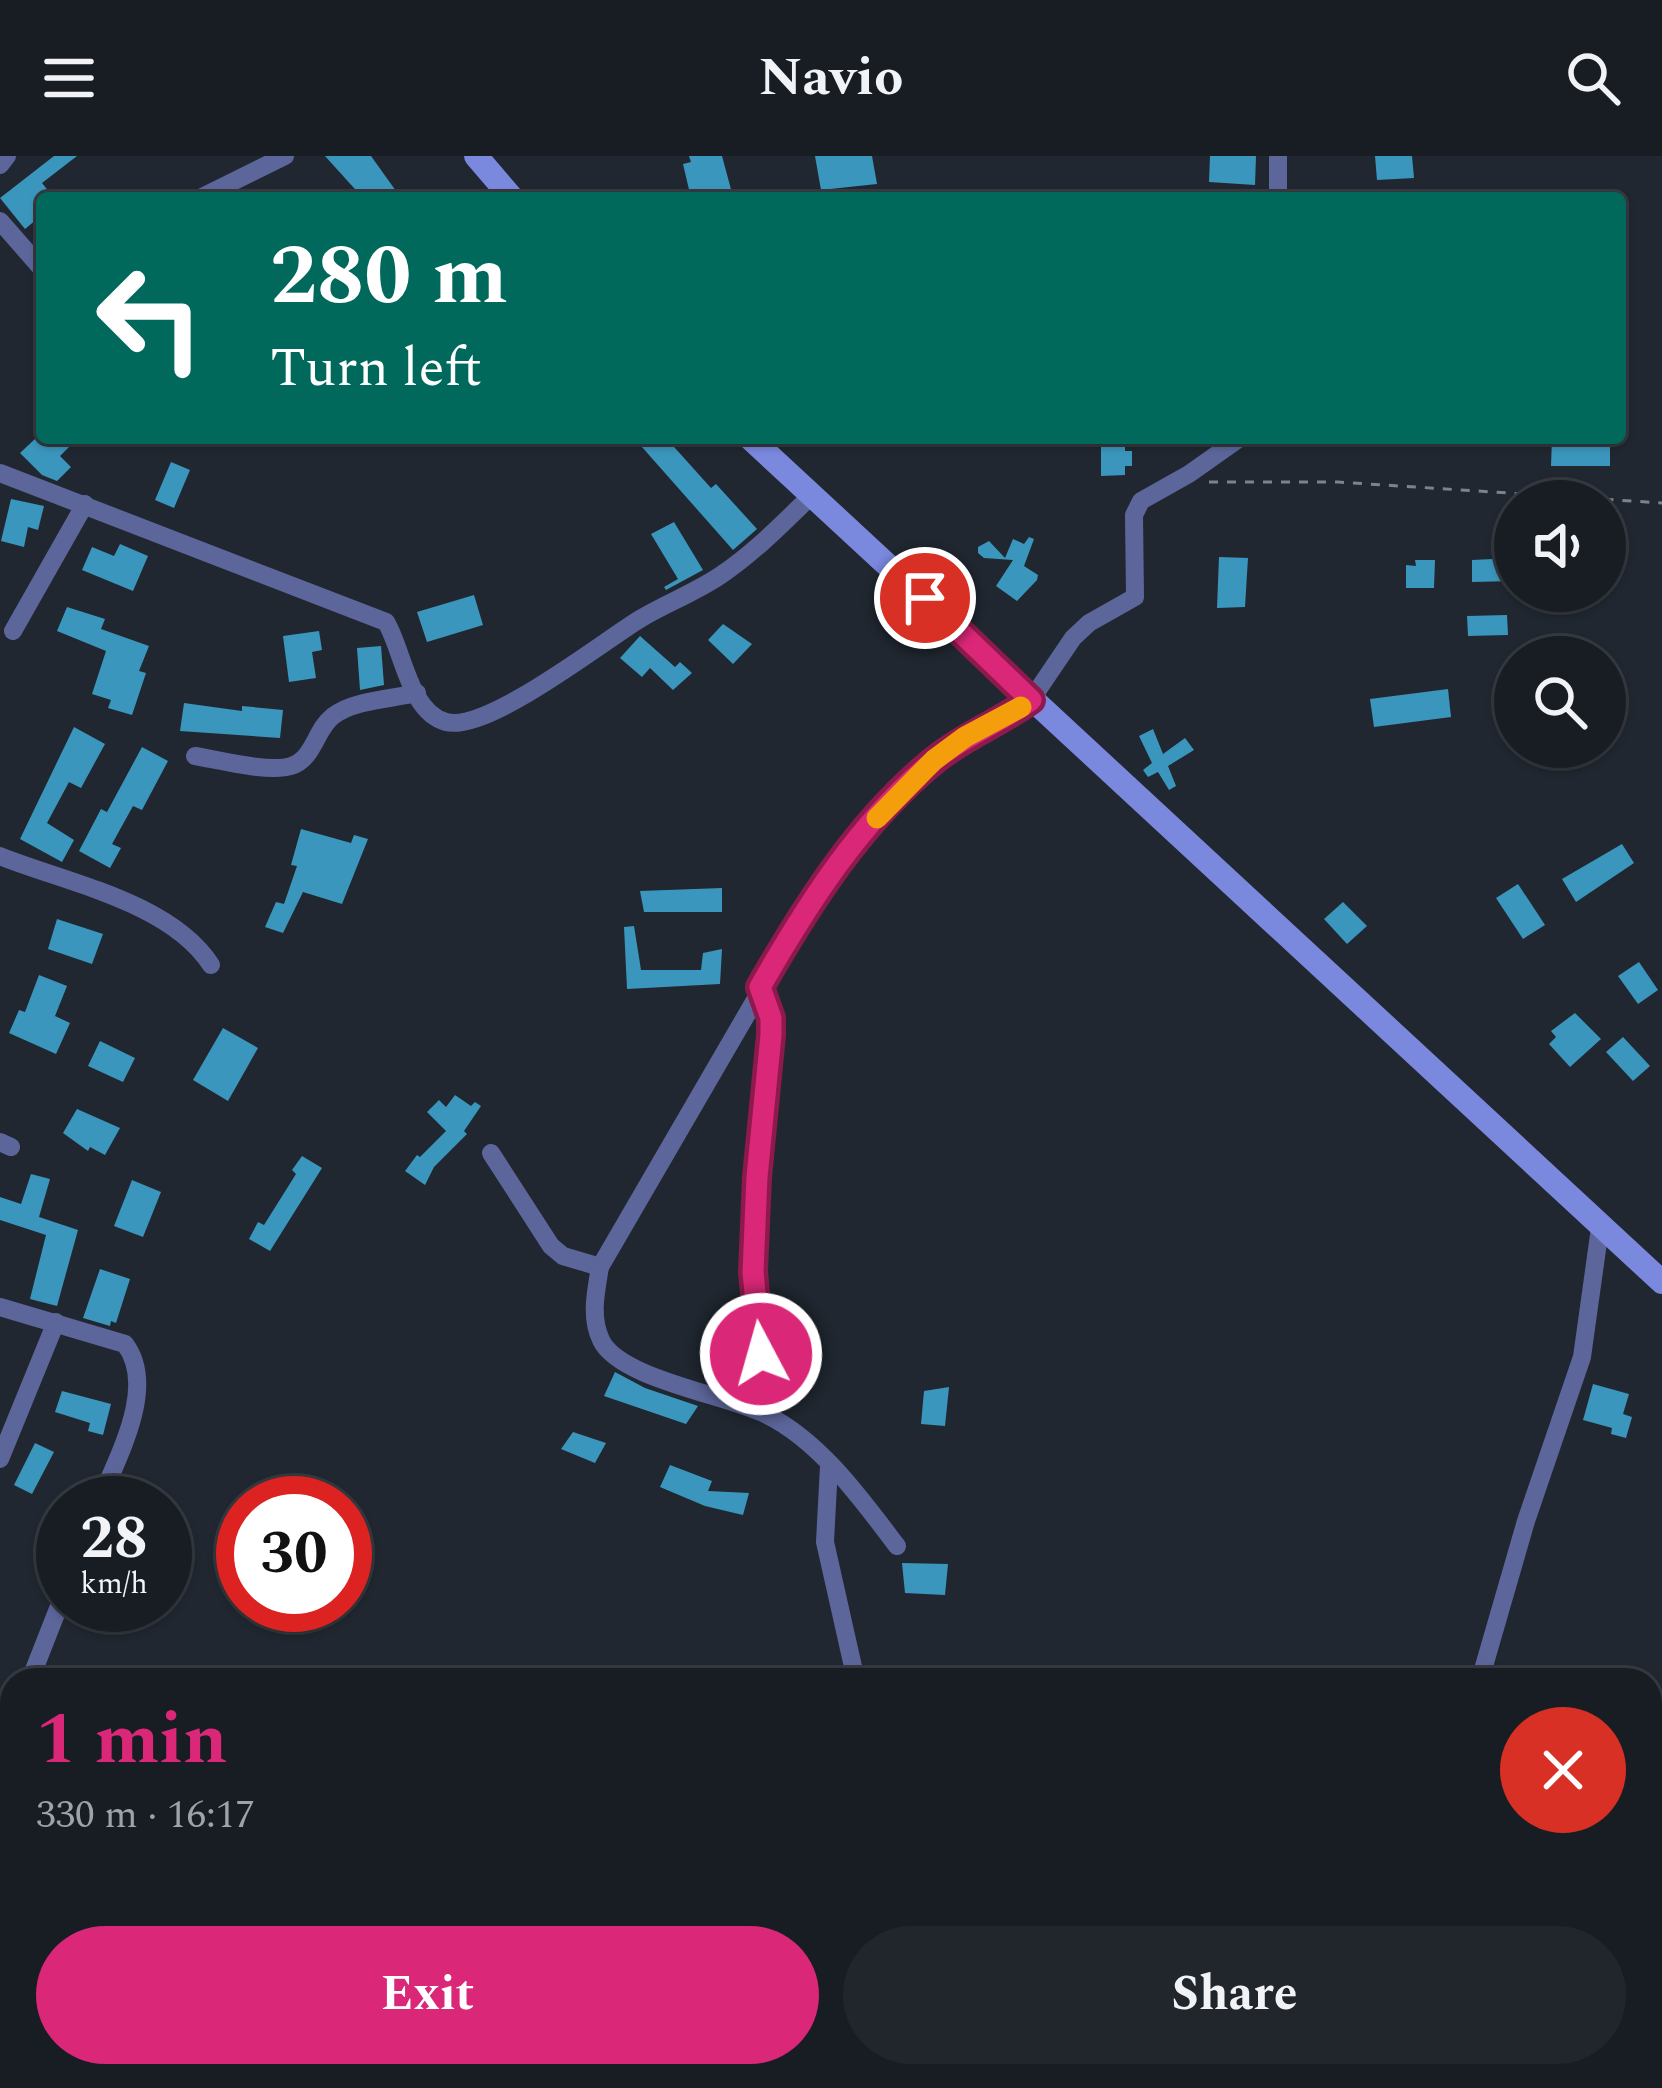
<!DOCTYPE html>
<html lang="en">
<head>
<meta charset="utf-8">
<style>
  :root { --surface:#181d24; --page:#21262c; --text:#f1f3f6; --muted:#9fa2a6; --line:#363b41; --accent:#db2777 }
  body { margin:0; font-family:Spectral,serif; background:var(--page); color:var(--text); height:100vh; display:flex; flex-direction:column; font-size:45px; white-space:nowrap }
  * { box-sizing:border-box; margin:0 }
  p { font-size:39px; color:var(--muted) }
  .icon { flex:none; width:66px; height:66px; fill:none; stroke:currentColor; stroke-width:2; stroke-linecap:round; stroke-linejoin:round }
  .map { position:relative; flex:1; overflow:hidden }
  .side { position:absolute; left:0px; top:1512px; width:1662px; height:420px; display:flex; flex-direction:column; background:var(--surface); border-radius:36px 36px 0 0; box-shadow:0 3px 9px #0004,0 0 0 3px var(--line) }
  .side>* { flex:none }
  .guide { position:absolute; left:36px; top:36px; width:1590px; height:252px; border-radius:12px; box-shadow:0 3px 9px #0004,0 0 0 3px var(--line); background:#00695c; color:#fff; overflow:hidden }
  .controls { position:absolute; left:1494px; top:324px; display:grid; gap:24px }
  .controls a { display:grid; place-items:center; width:132px; height:132px; border-radius:50%; background:var(--surface); box-shadow:0 3px 9px #0004,0 0 0 3px var(--line); font-size:60px }
  .speed { position:absolute; left:36px; top:1320px; display:flex; gap:24px; font-size:60px; font-weight:700; text-align:center }
  .speed>* { display:grid; place-content:center; width:156px; height:156px; border-radius:50%; background:var(--surface); box-shadow:0 3px 9px #0004,0 0 0 3px var(--line); line-height:1 }
  .speed small { font-size:30px; font-weight:400 }
  .speed .limit { border:18px solid #d22; background:#fff; color:#111 }
  .pin { position:absolute; display:grid; place-items:center; width:102px; height:102px; color:#fff; margin:-51px; border:6px solid #fff; border-radius:50%; box-shadow:0 3px 12px #0007 }
  .me { position:absolute; width:132px; margin:-66px; rotate:354deg; stroke-linejoin:round; filter:drop-shadow(0 0 9px #0008) }
  .turn { display:flex; align-items:center; gap:42px; height:252px; padding:0 36px; font-size:54px }
  .turn .icon { width:156px; height:156px; stroke-width:2.5 }
  .turn b { display:block; font-size:84px; line-height:102px }
  .round { display:grid; place-items:center; flex:none; width:126px; height:126px; border-radius:63px; background:var(--page) }
  .summary { display:flex; align-items:center; justify-content:space-between; height:204px; padding:0 36px }
  h1 { font-size:72px; font-weight:700; line-height:90px; color:var(--accent) }
  .cta { display:flex; gap:24px; margin-top:auto; padding:24px 36px }
  .cta a { flex:1; height:138px; border-radius:72px; background:var(--accent); color:#fff; font-size:48px; font-weight:700; line-height:138px; text-align:center }
  .cta a+a { background:var(--page); color:var(--text) }
  header { display:flex; justify-content:space-between; align-items:center; height:156px; padding:0 36px; background:var(--surface); font-size:54px; font-weight:700 }
  .map>svg:first-child { display:block }
  .building { fill:#3b96bd }
  .lines { fill:none; stroke-linecap:round; stroke-linejoin:round }
  .path { stroke:#7d838b; stroke-width:3; stroke-dasharray:9 9; stroke-linecap:butt }
  .street { stroke:#5c669b; stroke-width:18 }
  .secondary { stroke:#7a88de; stroke-width:24 }
  .route-casing { stroke:#8e194d; stroke-width:30 }
  .route { stroke:#db2777; stroke-width:21 }
  .slow { stroke:#f59e0b; stroke-width:21 }
</style>
</head>
<body>
<header><svg class="icon" aria-label="menu" viewBox="0 0 24 24"><path d="M4 6h16M4 12h16M4 18h16"/></svg>Navio<svg class="icon" aria-label="search" viewBox="0 0 24 24"><circle cx="10" cy="10" r="6"/><path d="M15 15l6 6"/></svg></header>
<div class="map">
<svg width="1662" height="1932" viewBox="0 0 1662 1932">
  <rect width="100%" height="100%" fill="#202730"/>
  <g class="building">
    <polygon points="54,0 77,0 42,27 54,42 42,42 42,59 25,73 0,42"/>
    <polygon points="325,0 371,0 401,42 363,42"/>
    <polygon points="689,0 722,0 732,37 691,42 683,8 691,6"/>
    <polygon points="815,0 872,0 877,28 821,34"/>
    <polygon points="1210,0 1256,0 1255,29 1209,26"/>
    <polygon points="1375,0 1412,0 1414,22 1377,24"/>
    <polygon points="36,282 62,282 70,290 60,300 71,311 57,325 42,319 20,297"/>
    <polygon points="634,282 666,282 711,332 716,328 757,373 733,394"/>
    <polygon points="1552,282 1610,282 1610,310 1551,310"/>
    <polygon points="1101,285 1125,285 1125,295 1132,295 1132,310 1125,310 1125,319 1101,320"/>
    <polygon points="171,306 190,314 174,352 155,344"/>
    <polygon points="11,343 44,350 38,374 28,371 24,391 1,385"/>
    <polygon points="674,366 703,414 666,434 664,431 678,423 651,378"/>
    <polygon points="1029,381 1034,383 1024,410 1038,419 1037,424 1017,445 996,430 1013,404 984,402 978,397 978,391 989,385 1005,402 1013,383 1024,388"/>
    <polygon points="120,388 148,400 133,435 82,414 92,391 114,400"/>
    <polygon points="1219,401 1248,402 1245,451 1217,452"/>
    <polygon points="1514,402 1514,425 1472,426 1472,404"/>
    <polygon points="1415,404 1435,404 1434,432 1406,432 1406,409 1416,410"/>
    <polygon points="474,439 483,469 427,486 417,456"/>
    <polygon points="67,451 105,463 101,473 149,490 139,515 146,517 132,559 108,552 111,544 92,538 106,495 57,475"/>
    <polygon points="1507,459 1508,479 1468,480 1467,460"/>
    <polygon points="723,468 752,488 733,508 708,484"/>
    <polygon points="319,475 322,494 312,496 316,522 289,526 283,480"/>
    <polygon points="640,480 675,511 680,506 692,517 673,534 650,512 642,521 620,502"/>
    <polygon points="381,490 384,529 360,534 357,492"/>
    <polygon points="1448,533 1451,561 1374,571 1370,543"/>
    <polygon points="184,547 242,555 242,550 283,554 280,582 180,575"/>
    <polygon points="74,571 105,588 81,632 69,626 47,667 74,684 62,706 20,683"/>
    <polygon points="1153,573 1163,598 1185,582 1194,594 1168,610 1176,630 1169,634 1158,616 1148,621 1143,614 1152,607 1139,580"/>
    <polygon points="142,591 168,605 142,654 133,650 112,688 121,692 110,712 79,695 101,653 107,656"/>
    <polygon points="301,673 351,687 354,679 368,683 342,748 303,736 283,777 265,771 276,746 284,748 297,710 291,709"/>
    <polygon points="1622,688 1634,707 1576,746 1562,723"/>
    <polygon points="1518,728 1545,769 1523,783 1496,742"/>
    <polygon points="722,732 722,756 644,756 640,735"/>
    <polygon points="1343,746 1367,770 1347,788 1324,763"/>
    <polygon points="57,763 103,778 92,808 48,793"/>
    <polygon points="634,770 641,814 701,814 703,797 722,793 720,828 627,833 624,771"/>
    <polygon points="1639,806 1658,834 1638,848 1618,820"/>
    <polygon points="39,819 67,830 55,860 70,867 56,898 9,877 19,854 25,856"/>
    <polygon points="1575,857 1601,883 1570,911 1549,888 1556,881 1551,875"/>
    <polygon points="223,872 258,892 228,945 193,924"/>
    <polygon points="1623,881 1650,910 1633,925 1606,896"/>
    <polygon points="100,885 135,902 123,926 88,910"/>
    <polygon points="455,939 471,950 475,946 481,950 464,975 467,978 434,1011 425,1029 405,1015 417,999 420,1001 446,975 427,956 439,944 446,951"/>
    <polygon points="77,953 120,972 105,999 90,991 88,995 63,977"/>
    <polygon points="302,1000 322,1012 270,1095 249,1083 258,1066 264,1069 296,1018 292,1014"/>
    <polygon points="31,1018 50,1023 39,1061 78,1074 57,1150 30,1143 46,1079 0,1064 0,1041 21,1048"/>
    <polygon points="132,1024 161,1036 143,1081 114,1070"/>
    <polygon points="100,1113 130,1123 116,1167 111,1165 110,1170 83,1162"/>
    <polygon points="615,1216 645,1232 698,1250 686,1268 604,1240"/>
    <polygon points="1593,1228 1629,1238 1623,1258 1632,1261 1626,1282 1611,1278 1612,1272 1583,1264"/>
    <polygon points="949,1231 945,1270 921,1268 924,1235"/>
    <polygon points="62,1235 111,1248 103,1279 88,1275 90,1267 55,1256"/>
    <polygon points="573,1276 606,1287 595,1307 561,1293"/>
    <polygon points="35,1287 54,1296 32,1338 14,1329"/>
    <polygon points="670,1309 712,1325 708,1335 749,1337 743,1359 705,1350 660,1331"/>
    <polygon points="902,1407 948,1408 945,1439 905,1437"/>
  </g>
  <g class="lines">
    <polyline class="path" points="1209,326 1338,326 1662,347"/>
    <g class="street">
      <polyline points="1278,0 1278,42"/>
      <polyline points="0,9 7,0"/>
      <polyline points="200,42 285,0"/>
      <polyline points="0,65 42,113"/>
      <path d="M 0,317 L 386,466 C 403,494 409,556 446,566 C 487,577 602,486 640,463 C 667,447 696,436 721,419 C 755,396 783,367 812,339"/>
      <polyline points="13,475 85,348"/>
      <path d="M 195,600 C 219,604 269,617 291,610 C 314,603 315,574 333,560 C 354,544 391,543 417,537"/>
      <path d="M 0,700 C 67,727 170,746 211,809"/>
      <polyline points="760,831 767,847 771,879 757,1021 753,1116 761,1198 757,1234 769,1260"/>
      <polyline points="0,986 11,991"/>
      <polyline points="491,997 551,1090 563,1100 600,1111"/>
      <path d="M 0,1151 L 125,1188 C 158,1232 116,1303 99,1347"/>
      <polyline points="0,1303 56,1166"/>
      <polyline points="829,1310 825,1386 856,1524"/>
      <path d="M 897,1390 C 862,1344 821,1286 767,1259 C 728,1239 619,1223 601,1184 C 590,1161 596,1135 600,1111 L 819,734 L 892,645 L 934,604 L 1031,544 L 1073,482 L 1089,467 L 1135,441 L 1134,359 L 1141,345 L 1189,318 L 1240,282"/>
      <polyline points="30,1524 63,1440"/>
      <polyline points="1480,1524 1526,1365 1582,1201 1600,1072"/>
      <polyline points="0,1590 12,1571"/>
      <polyline points="1045,1920 1046,1932"/>
      <polyline points="1361,1932 1365,1920"/>
    </g>
    <g class="secondary">
      <polyline points="476,0 512,42"/>
      <polyline points="750,282 1662,1126"/>
    </g>
  </g>
  <g class="lines">
    <defs>
      <path id="route" d="M 761,1198 L 753,1116 L 757,1021 L 771,879 L 771,862 L 760,831 C 807,749 861,663 936,603 C 966,579 1001,566 1031,544 L 925,442"/>
    </defs>
    <use href="#route" class="route-casing"/>
    <use href="#route" class="route"/>
    <polyline class="slow" points="877,662 934,604 965,581 1021,551"/>
  </g>
</svg>
<div class="controls">
<a><svg class="icon" aria-label="sound" viewBox="0 0 24 24"><path d="M4 9h4l5-4v14l-5-4H4zM17 9q2 3 0 6"/></svg></a>
<a><svg class="icon" aria-label="search" viewBox="0 0 24 24"><circle cx="10" cy="10" r="6"/><path d="M15 15l6 6"/></svg></a>
</div>
<div class="speed"><div>28<small>km/h</small></div><div class="limit">30</div></div>
<div class="pin" style="left:925px;top:442px;background:#d93025"><svg class="icon" aria-label="arrive" viewBox="0 0 24 24"><path d="M6 21V4h12l-3 4 3 4H6"/></svg></div>
<svg class="me" style="left:761px;top:1198px" viewBox="-20 -20 40 40"><circle r="17" fill="#db2777" stroke="#fff" stroke-width="3"/><path d="M0-11L8 9 0 5-8 9z" fill="#fff"/></svg>
<div class="guide">
<div class="turn"><svg class="icon" aria-label="left" viewBox="0 0 24 24"><path d="M17 20v-9H6M10 6l-5 5 5 5"/></svg><div><b>280 m</b>Turn left</div></div>
</div>
<section class="side">
<div class="summary"><div><h1>1 min</h1><p>330 m · 16:17</p></div><a class="round" style="background:#d93025;color:#fff"><svg class="icon" aria-label="close" viewBox="0 0 24 24"><path d="M6 6l12 12M18 6L6 18"/></svg></a></div>
<div class="cta"><a>Exit</a><a>Share</a></div>
</section>
</div>
</body>
</html>
